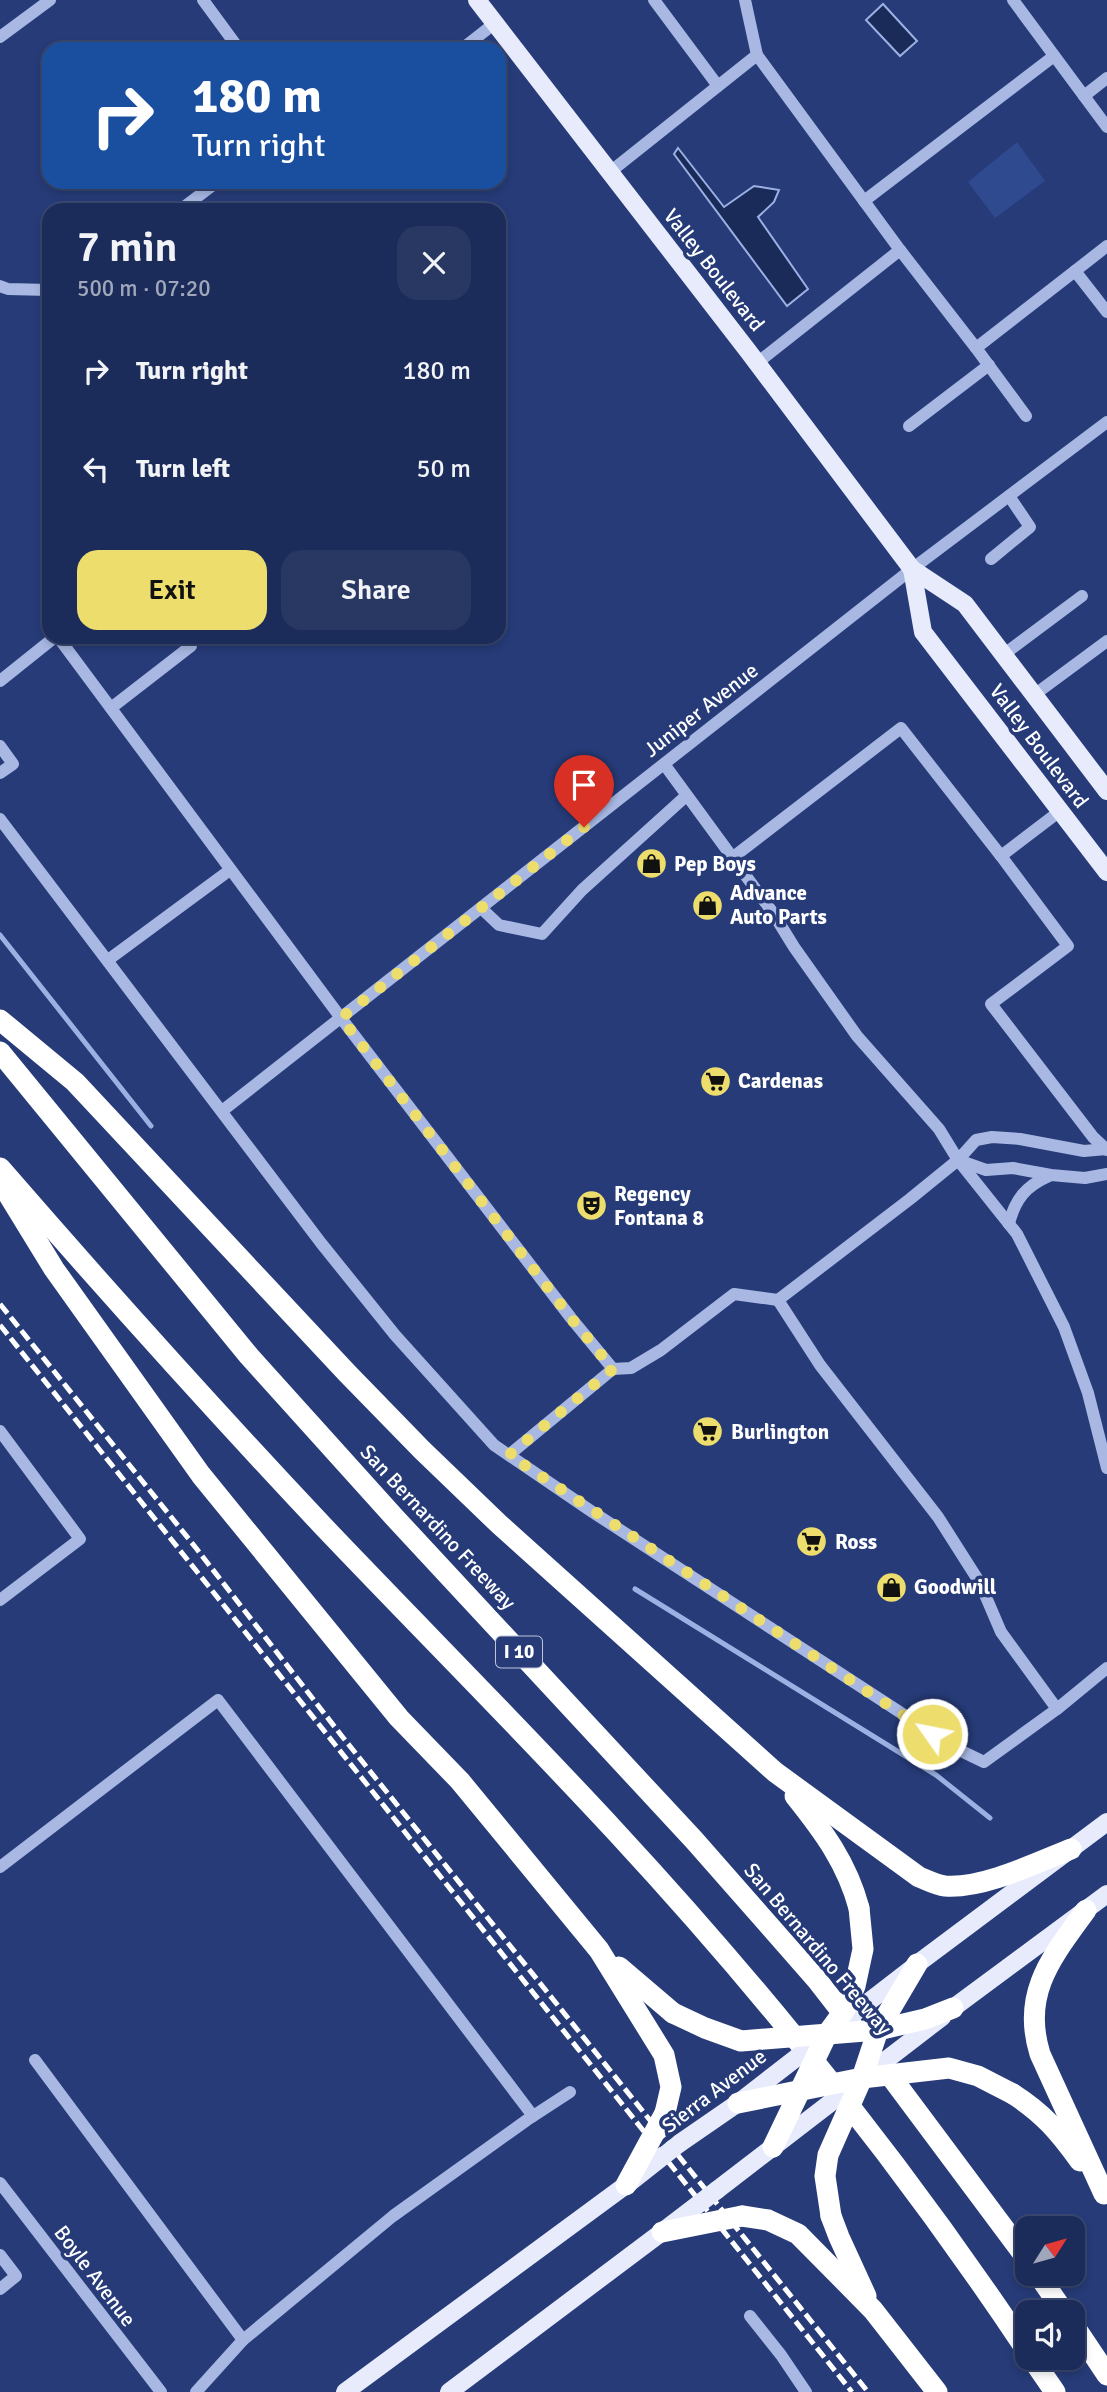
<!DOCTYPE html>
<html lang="en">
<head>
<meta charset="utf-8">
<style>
  :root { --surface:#1c2c5a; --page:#293863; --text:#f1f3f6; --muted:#a0a7bb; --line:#3a4870; --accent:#ecdd6d }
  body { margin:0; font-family:Signika,sans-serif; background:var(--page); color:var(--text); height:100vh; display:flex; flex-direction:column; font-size:26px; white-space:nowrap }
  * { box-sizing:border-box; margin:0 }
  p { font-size:23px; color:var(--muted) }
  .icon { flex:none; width:38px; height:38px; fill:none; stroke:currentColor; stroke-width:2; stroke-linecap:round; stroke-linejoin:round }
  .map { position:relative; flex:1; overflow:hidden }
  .drawer { position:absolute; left:42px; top:203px; width:464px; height:441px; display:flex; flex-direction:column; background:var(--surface); border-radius:21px; box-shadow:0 4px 10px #0003,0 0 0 2px var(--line) }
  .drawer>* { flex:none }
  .banner { position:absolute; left:42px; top:42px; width:464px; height:147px; border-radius:21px; box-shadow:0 4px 10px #0003,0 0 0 2px var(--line); background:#1a4fa0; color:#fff; overflow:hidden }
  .needle { width:46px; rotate:53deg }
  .buttons { position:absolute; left:1015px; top:2216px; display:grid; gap:14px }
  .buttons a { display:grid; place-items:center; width:70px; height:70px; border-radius:14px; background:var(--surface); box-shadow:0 4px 10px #0003,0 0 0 2px var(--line); font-size:35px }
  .pin { position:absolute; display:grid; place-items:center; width:60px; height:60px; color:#fff; margin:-72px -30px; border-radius:50% 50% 50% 0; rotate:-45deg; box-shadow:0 0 7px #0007 }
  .pin .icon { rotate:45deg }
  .me { position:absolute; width:77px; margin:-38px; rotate:303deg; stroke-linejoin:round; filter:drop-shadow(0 0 5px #0008) }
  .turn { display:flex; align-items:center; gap:24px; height:147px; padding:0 35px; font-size:32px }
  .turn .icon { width:91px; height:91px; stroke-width:2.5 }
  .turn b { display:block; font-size:49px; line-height:60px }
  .round { display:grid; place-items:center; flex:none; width:74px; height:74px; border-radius:21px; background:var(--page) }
  .headline { display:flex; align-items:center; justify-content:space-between; height:119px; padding:0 35px }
  h1 { font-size:42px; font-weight:600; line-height:52px }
  .primary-button { display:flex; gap:14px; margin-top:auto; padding:14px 35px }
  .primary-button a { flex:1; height:80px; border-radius:21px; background:var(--accent); color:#111; font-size:28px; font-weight:600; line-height:80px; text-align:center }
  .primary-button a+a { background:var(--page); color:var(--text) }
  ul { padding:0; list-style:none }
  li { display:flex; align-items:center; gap:21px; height:98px; padding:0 35px }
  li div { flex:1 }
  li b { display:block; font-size:26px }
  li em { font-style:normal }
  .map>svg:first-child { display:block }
  .green { fill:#304a8f }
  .water { fill:#1a2a59; stroke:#9cb1e3; stroke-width:2 }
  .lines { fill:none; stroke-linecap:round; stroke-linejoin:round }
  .stream { stroke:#9cb1e3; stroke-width:5 }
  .minor { stroke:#a8b8e3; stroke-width:12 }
  .major { stroke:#e7ebfc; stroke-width:18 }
  .highway { stroke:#fff; stroke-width:21 }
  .rail { stroke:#fff; stroke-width:5; stroke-dasharray:12 5; stroke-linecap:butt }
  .major-bridge { stroke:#e7ebfc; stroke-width:18 }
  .highway-bridge { stroke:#fff; stroke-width:21 }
  .route { stroke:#ecdd6d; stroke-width:12; stroke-dasharray:0 21.6 }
  .labels { text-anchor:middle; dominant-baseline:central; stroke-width:7; stroke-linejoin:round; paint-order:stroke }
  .shield { fill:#263b78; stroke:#bec4d6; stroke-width:2 }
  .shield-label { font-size:19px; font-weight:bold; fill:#fff }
  .street-label { font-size:21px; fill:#fff; stroke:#263b78 }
  .poi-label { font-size:21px; font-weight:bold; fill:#fff; stroke:#263b78; text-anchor:start }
</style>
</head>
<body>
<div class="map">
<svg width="1107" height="2392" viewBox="0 0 1107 2392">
  <rect width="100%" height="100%" fill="#263b78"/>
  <polygon class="green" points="1017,142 1045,181 995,218 968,182"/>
  <g class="water">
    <polygon points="883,4 917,41 900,56 866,20"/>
    <polygon points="678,148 724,207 754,186 779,190 774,202 758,217 808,289 787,306 674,154"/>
  </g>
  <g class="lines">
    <g class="stream">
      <polyline points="0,935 151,1126"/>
      <polyline points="635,1589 936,1775 990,1818"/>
    </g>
    <g class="minor">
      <polyline points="203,0 239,49"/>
      <polyline points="654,0 718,86"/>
      <polyline points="1013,0 1107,127"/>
      <polyline points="0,37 50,0"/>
      <polyline points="462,49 495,23"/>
      <polyline points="1084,96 1107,78"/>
      <polyline points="610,172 757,55 745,0"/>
      <polyline points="864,201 1054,56"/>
      <polyline points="180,210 217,182"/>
      <polyline points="1107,246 1075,271 1107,312"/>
      <polyline points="900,250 976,348 1075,271"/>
      <polyline points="0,286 8,289 49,290"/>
      <polyline points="976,348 1026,416"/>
      <polyline points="757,363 900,250 757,55"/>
      <polyline points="909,426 989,365"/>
      <polyline points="991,559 1030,527 1009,496"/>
      <polyline points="58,637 341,1018 571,1318 613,1369 631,1368 661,1350 734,1294 778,1300"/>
      <polyline points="1003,655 1082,596"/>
      <polyline points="0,681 55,637"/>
      <polyline points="1034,695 1107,641"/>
      <polyline points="111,708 191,646 184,637"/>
      <polyline points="0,746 13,764 0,773"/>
      <polyline points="664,764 773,913 794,947 857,1036 939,1129 958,1160 1017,1234 1064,1327 1088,1393 1107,1468"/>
      <polyline points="1060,811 1001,856 1068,946 991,1004 1093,1137 1107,1150"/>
      <polyline points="0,819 321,1243 395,1335 494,1445 591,1511 955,1748 984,1762 1057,1709 1001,1632 980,1583 938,1517 820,1365 778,1300 910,1199 958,1160 976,1140 992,1137 1020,1139 1084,1151 1107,1149"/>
      <polyline points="732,858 901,728 1001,856"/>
      <polyline points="481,908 499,925 542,934 582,890 686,796"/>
      <polyline points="108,960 230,870"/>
      <polyline points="222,1111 912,569 1107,422"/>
      <polyline points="958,1160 986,1170 1013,1168 1051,1175 1085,1178 1107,1174"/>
      <path d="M 1009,1224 C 1015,1199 1026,1186 1049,1176"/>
      <polyline points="0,1431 80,1539 0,1600"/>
      <polyline points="509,1455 613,1369"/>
      <polyline points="1057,1709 1107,1668"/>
      <polyline points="0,1867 218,1700 533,2116"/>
      <polyline points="35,2060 243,2340"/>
      <polyline points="0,2183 161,2392"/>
      <polyline points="0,2255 16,2276 0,2289"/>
      <polyline points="750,2316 781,2355 806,2392"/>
      <polyline points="196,2392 243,2340 393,2216 527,2120 570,2092"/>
    </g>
    <g class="major">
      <polyline points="477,0 748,351 912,569 965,604 1107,791"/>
      <polyline points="912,569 923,632 1107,872"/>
      <polyline points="917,1964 1107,1822"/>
      <polyline points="953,2008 1107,1894"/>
      <polyline points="680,2143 738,2103"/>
      <polyline points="717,2190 773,2147"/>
      <polyline points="345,2392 626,2185"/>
      <polyline points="449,2392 662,2232"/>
    </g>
    <g class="highway">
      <path d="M 0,1020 L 75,1082 L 347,1373 L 422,1450 L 500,1525 L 775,1772 L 919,1877 C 927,1880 936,1885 945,1886 C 982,1889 1036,1863 1071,1849"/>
      <polyline points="0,1052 249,1356 395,1518 694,1840 817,1980 852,2025"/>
      <path d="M 0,1168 C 105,1289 212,1408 322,1525 C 420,1628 520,1728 616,1832 C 766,1994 905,2168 1027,2351"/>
      <polyline points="5,1189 54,1269 201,1475 399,1718 460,1781 599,1950 664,2055 671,2087 665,2113"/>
      <path d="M 795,1796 C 823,1831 847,1863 859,1908"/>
      <path d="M 1086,1910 C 1052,1957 1021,1993 1040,2054 L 1104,2194"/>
      <polyline points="619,1967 673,2013"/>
      <polyline points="880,2062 1027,2259"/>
      <path d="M 1013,2094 C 1043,2113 1059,2132 1080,2161"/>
      <polyline points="742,2216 768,2220 798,2234 873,2310 937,2392"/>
      <polyline points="831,2216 839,2237 866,2296"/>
      <polyline points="1037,2273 1064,2312"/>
      <polyline points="1073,2324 1107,2375"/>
      <polyline points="1031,2357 1055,2392"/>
    </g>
    <g class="rail">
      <polyline points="0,1304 196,1548 341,1735 868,2392"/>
      <polyline points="0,1325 852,2392"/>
    </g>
    <g class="major-bridge">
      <polyline points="738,2103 911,1969"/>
      <polyline points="773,2147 942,2017"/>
      <polyline points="628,2184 680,2143"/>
      <polyline points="662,2232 717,2190"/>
    </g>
    <g class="highway-bridge">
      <polyline points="673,2013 705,2028 741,2041 878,2030 925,2019 953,2008"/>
      <polyline points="738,2103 862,2078 949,2068 978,2076 1013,2094"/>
      <polyline points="773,2147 827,2034 844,2011 855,1986 863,1949 859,1908"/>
      <polyline points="626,2185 665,2113"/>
      <polyline points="831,2216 825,2176 828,2155 862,2078 878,2030 917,1964"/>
      <polyline points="662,2232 742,2216"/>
    </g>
  </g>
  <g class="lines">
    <polyline class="route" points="584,827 341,1018 571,1318 613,1369 509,1455 932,1734"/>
  </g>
  <defs>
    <symbol id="shop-disc" viewBox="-11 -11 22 22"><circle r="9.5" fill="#ecdd6d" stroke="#263b78"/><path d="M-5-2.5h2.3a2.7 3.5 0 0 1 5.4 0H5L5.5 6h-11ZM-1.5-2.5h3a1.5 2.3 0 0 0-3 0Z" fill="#111"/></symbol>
    <symbol id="supermarket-disc" viewBox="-11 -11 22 22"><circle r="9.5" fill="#ecdd6d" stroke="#263b78"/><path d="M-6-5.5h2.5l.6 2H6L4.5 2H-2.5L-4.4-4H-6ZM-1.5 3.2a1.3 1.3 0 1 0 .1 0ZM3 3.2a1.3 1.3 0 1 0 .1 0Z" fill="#111"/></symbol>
    <symbol id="theatre-disc" viewBox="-11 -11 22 22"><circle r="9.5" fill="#ecdd6d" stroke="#263b78"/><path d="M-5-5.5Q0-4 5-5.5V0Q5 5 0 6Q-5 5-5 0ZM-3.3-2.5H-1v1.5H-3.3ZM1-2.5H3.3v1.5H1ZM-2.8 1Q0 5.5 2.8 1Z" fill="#111"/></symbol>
  </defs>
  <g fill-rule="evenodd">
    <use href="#shop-disc" x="634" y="846" width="35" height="35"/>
    <use href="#shop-disc" x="690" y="888" width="35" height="35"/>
    <use href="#supermarket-disc" x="698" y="1064" width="35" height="35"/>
    <use href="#theatre-disc" x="574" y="1188" width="35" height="35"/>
    <use href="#supermarket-disc" x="690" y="1414" width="35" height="35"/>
    <use href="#supermarket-disc" x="794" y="1524" width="35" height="35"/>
    <use href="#shop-disc" x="874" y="1570" width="35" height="35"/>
  </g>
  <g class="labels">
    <rect class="shield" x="496" y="1636.5" width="46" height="31" rx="5"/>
    <g class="shield-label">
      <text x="519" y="1652">I 10</text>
    </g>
    <g class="street-label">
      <text transform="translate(714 270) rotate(52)">Valley Boulevard</text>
      <text transform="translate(701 710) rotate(-38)">Juniper Avenue</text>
      <text transform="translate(1039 746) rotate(53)">Valley Boulevard</text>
      <text transform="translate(438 1527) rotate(47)">San Bernardino Freeway</text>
      <text transform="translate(818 1949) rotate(50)">San Bernardino Freeway</text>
      <text transform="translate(714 2091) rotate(-37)">Sierra Avenue</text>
      <text transform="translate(95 2276) rotate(53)">Boyle Avenue</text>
    </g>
    <g class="poi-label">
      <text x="674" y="864">Pep Boys</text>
      <text x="730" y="893">Advance<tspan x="730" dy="24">Auto Parts</tspan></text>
      <text x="738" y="1081">Cardenas</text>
      <text x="614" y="1194">Regency<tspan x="614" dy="24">Fontana 8</tspan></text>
      <text x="731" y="1432">Burlington</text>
      <text x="835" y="1542">Ross</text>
      <text x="914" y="1587">Goodwill</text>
    </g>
  </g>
</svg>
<div class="buttons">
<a><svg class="needle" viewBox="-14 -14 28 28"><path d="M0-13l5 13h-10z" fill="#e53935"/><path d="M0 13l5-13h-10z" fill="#a0a7bb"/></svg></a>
<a><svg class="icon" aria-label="sound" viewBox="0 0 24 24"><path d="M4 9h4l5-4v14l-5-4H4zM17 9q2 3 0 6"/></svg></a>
</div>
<div class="pin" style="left:584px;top:827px;background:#d93025"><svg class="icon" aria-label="arrive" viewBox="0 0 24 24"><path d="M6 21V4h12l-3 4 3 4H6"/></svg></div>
<svg class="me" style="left:932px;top:1734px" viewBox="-20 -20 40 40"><circle r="17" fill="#ecdd6d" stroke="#fff" stroke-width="3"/><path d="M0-11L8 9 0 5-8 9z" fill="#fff"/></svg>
<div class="banner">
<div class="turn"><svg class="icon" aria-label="right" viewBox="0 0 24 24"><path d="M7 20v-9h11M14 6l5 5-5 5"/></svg><div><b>180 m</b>Turn right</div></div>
</div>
<section class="drawer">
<div class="headline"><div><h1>7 min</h1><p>500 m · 07:20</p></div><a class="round"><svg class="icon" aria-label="close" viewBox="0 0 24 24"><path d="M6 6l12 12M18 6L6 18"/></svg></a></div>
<ul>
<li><svg class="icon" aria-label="right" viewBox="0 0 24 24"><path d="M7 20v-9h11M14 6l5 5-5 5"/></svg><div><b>Turn right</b></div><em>180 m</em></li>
<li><svg class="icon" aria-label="left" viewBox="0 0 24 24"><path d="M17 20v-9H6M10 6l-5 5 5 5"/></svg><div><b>Turn left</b></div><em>50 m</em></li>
</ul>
<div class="primary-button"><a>Exit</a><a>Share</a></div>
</section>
</div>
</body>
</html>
